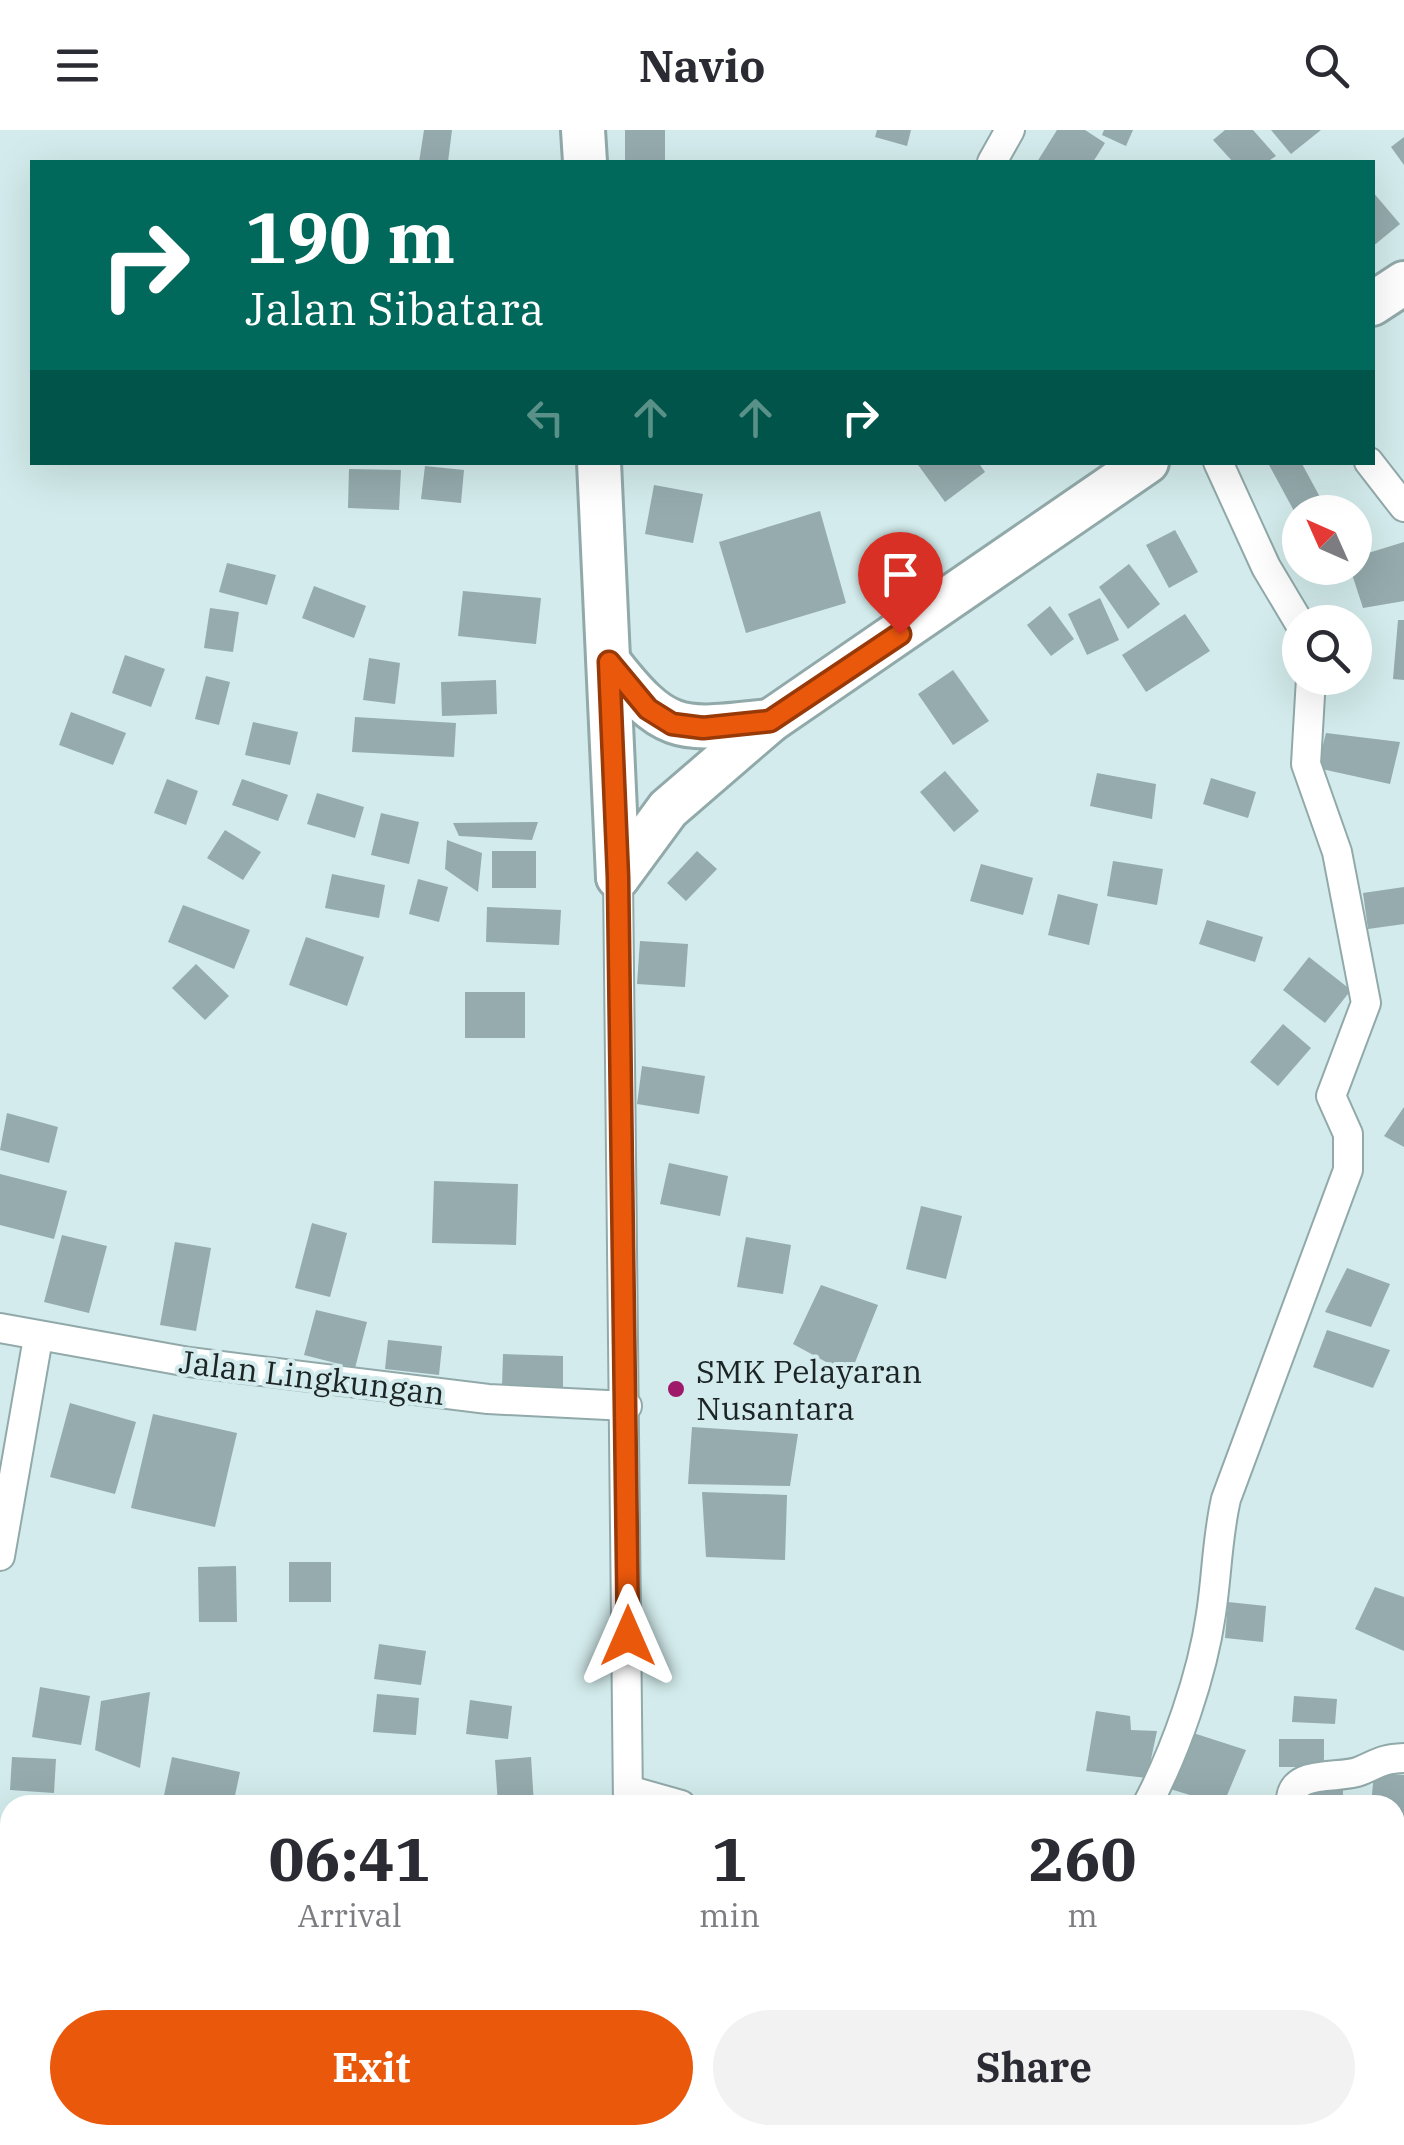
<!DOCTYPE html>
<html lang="en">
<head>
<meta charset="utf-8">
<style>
  :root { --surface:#fff; --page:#f2f2f3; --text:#2b2b33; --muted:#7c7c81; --accent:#ea580c }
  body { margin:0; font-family:"IBM Plex Serif",serif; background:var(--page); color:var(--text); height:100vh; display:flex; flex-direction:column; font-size:38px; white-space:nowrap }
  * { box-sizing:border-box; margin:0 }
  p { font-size:32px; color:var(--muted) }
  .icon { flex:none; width:55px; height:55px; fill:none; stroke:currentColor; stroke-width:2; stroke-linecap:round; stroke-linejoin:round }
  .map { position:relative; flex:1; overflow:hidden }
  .details { position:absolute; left:0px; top:1665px; width:1405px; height:350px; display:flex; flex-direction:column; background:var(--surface); border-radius:30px 30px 0 0; box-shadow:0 10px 40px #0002 }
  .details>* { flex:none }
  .hud { position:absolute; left:30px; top:30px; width:1345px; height:305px; border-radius:0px; box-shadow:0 10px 40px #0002; background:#00695c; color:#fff; overflow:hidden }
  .needle { width:65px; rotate:315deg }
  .controls { position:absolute; left:1282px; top:365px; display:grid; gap:20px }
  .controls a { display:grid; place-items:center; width:90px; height:90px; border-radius:50%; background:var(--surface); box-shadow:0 10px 40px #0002; font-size:50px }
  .pin { position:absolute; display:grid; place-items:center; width:85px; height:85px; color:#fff; margin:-102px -42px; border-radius:50% 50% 50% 0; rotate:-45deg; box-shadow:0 0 10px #0007 }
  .pin .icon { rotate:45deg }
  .me { position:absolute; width:110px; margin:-55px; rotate:0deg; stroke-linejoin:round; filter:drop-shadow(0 0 8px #0008) }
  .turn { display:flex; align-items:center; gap:35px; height:210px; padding:0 50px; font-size:45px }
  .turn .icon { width:130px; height:130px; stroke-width:2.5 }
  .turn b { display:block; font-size:70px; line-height:85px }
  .lanes { display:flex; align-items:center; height:95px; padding:0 50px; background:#0003; justify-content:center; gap:50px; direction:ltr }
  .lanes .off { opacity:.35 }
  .eta { display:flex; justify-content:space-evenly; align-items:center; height:170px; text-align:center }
  .eta b { font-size:60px; font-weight:700; line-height:70px }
  .action { display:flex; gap:20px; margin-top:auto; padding:20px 50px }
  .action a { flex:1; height:115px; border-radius:60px; background:var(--accent); color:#fff; font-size:40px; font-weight:700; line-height:115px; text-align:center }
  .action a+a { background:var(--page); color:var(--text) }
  header { display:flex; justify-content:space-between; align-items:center; height:130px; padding:0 50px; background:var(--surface); font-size:45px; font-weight:700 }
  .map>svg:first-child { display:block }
  .building { fill:#95abad }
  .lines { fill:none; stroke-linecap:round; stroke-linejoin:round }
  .street-casing { stroke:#92a9aa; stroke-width:32 }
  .primary-casing { stroke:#92a9aa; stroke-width:48 }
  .street { stroke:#fff; stroke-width:28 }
  .primary { stroke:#fff; stroke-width:42 }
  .route-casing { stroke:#983908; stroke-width:25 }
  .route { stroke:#ea580c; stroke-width:18 }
  .poi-dot { fill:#9e1969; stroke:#d3ebec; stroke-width:4 }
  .labels { text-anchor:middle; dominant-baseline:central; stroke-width:8; stroke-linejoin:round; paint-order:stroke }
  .poi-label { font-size:32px; fill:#1c2425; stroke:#d3ebec; text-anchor:start }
  .street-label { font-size:32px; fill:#1c2425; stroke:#d3ebec }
</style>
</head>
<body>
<header><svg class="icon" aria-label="menu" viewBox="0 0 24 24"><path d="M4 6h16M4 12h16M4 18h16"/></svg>Navio<svg class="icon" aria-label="search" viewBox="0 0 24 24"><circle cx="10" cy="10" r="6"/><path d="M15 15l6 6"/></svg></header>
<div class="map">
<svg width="1404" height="2015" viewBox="0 0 1404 2015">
  <rect width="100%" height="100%" fill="#d3ebec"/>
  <g class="building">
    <polygon points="424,0 452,0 448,32 419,32"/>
    <rect x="625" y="0" width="40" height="32"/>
    <polygon points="877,0 911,0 907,16 875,7"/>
    <polygon points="1057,0 1085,0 1105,13 1093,32 1037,32"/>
    <polygon points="1104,0 1133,0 1126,16 1102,5"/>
    <polygon points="1225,0 1253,0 1276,26 1267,32 1233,32 1213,10"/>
    <polygon points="1271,0 1321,0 1291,24"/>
    <polygon points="1404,7 1404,35 1391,17"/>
    <polygon points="1372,61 1400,94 1372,117"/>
    <polygon points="916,332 978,332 985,342 945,372"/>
    <polygon points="1274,332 1301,332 1320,367 1294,381 1269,335"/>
    <polygon points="425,336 464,340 461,373 421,369"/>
    <polygon points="349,339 401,340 399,380 348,378"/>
    <polygon points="654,355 703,364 693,413 645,404"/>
    <polygon points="820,381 846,473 746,503 719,412"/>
    <polygon points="1175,400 1198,442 1169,458 1146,415"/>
    <polygon points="1404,412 1404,471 1363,478 1350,438 1355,438 1355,427"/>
    <polygon points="227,433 276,445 267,475 219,462"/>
    <polygon points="1129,434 1160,474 1128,499 1099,457"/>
    <polygon points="314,456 366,476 354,508 302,488"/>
    <polygon points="463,461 541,468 536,514 458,506"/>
    <polygon points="1100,468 1119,510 1087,525 1068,484"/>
    <polygon points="1050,476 1074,509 1051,526 1027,495"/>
    <polygon points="210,478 239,482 233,522 204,518"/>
    <polygon points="1185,484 1210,521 1146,562 1122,525"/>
    <polygon points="1398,490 1404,490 1404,550 1393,549"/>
    <polygon points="125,525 165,539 151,577 112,563"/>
    <polygon points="369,528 400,533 395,574 363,570"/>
    <polygon points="953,540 989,591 953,615 918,564"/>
    <polygon points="206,546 230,552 219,595 195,589"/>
    <polygon points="496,550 497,584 442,586 441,552"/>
    <polygon points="71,582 126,603 113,635 59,615"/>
    <polygon points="355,587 456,593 454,627 352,622"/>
    <polygon points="253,592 298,602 290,635 245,625"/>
    <polygon points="1326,603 1400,612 1390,654 1317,638"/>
    <polygon points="945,641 979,681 954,702 920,662"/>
    <polygon points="1097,643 1156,654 1152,689 1090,676"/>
    <polygon points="1211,648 1256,662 1248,688 1203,674"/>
    <polygon points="167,649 198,661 186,695 154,683"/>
    <polygon points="242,649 288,665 278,691 232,675"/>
    <polygon points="317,663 364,677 355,708 307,694"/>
    <polygon points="381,683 419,692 409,734 371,725"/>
    <polygon points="538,692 532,710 459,706 453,693"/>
    <polygon points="225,700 261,722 243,750 207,728"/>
    <polygon points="447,710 482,723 478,762 445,739"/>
    <rect x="492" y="721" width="44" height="37"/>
    <polygon points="697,721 717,739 686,771 667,753"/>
    <polygon points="1113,731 1163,739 1157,775 1107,766"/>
    <polygon points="981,734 1033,748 1023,785 970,771"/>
    <polygon points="332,744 385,755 379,788 325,778"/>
    <polygon points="418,749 448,757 439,792 409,784"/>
    <polygon points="1404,757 1404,794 1368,799 1363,763"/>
    <polygon points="1058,764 1098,774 1089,815 1048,805"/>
    <polygon points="183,775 250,800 234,839 168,812"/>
    <polygon points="487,777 561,780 559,815 486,812"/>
    <polygon points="1207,790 1263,807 1255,832 1199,814"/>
    <polygon points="306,807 364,827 347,876 289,855"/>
    <polygon points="640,811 688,814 685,857 637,854"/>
    <polygon points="1309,827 1351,860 1325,893 1283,860"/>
    <polygon points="196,834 229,866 205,890 172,858"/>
    <rect x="465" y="862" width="60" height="46"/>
    <polygon points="1283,894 1311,918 1278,956 1250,932"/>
    <polygon points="642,936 705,946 699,984 637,974"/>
    <polygon points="1404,977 1404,1017 1384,1006"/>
    <polygon points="7,983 58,997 49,1033 0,1020"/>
    <polygon points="669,1033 728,1046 720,1086 660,1074"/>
    <polygon points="0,1044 67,1061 54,1109 0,1095"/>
    <polygon points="434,1051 518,1054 516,1115 432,1113"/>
    <polygon points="921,1076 962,1086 946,1149 906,1139"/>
    <polygon points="312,1093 347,1103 330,1167 295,1158"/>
    <polygon points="62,1105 107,1116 89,1183 44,1172"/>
    <polygon points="746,1107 791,1115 783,1164 737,1157"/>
    <polygon points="175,1112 211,1118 196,1201 160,1195"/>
    <polygon points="1347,1138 1390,1154 1371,1197 1325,1182"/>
    <polygon points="821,1155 878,1175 850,1245 793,1214"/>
    <polygon points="316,1180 367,1192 355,1238 304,1225"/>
    <polygon points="1327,1200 1390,1220 1373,1258 1313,1237"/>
    <polygon points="388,1210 442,1216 439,1245 385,1239"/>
    <polygon points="503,1224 563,1226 563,1259 502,1257"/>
    <polygon points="70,1273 136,1292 115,1364 50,1347"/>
    <polygon points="153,1284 237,1303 215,1397 131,1378"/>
    <polygon points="692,1297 798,1304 790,1356 688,1354"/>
    <polygon points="702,1362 787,1365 785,1430 706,1427"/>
    <rect x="289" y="1432" width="42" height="40"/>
    <polygon points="236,1436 237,1492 199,1492 198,1437"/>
    <polygon points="1375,1457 1404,1467 1404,1521 1355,1499"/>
    <polygon points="1228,1472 1266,1476 1263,1512 1225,1508"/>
    <polygon points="379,1514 426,1521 421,1555 374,1549"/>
    <polygon points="40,1557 90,1566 81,1615 32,1607"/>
    <polygon points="150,1562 140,1638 95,1620 101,1571"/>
    <polygon points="377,1564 419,1568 416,1605 373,1602"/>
    <polygon points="1294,1566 1337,1569 1335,1594 1292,1592"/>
    <polygon points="470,1570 512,1576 508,1609 466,1604"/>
    <polygon points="1096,1581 1130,1586 1131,1600 1157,1601 1147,1648 1086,1641"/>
    <polygon points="1187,1601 1246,1620 1223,1675 1170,1659"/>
    <rect x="1279" y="1609" width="45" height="28"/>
    <polygon points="12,1627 56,1629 54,1663 10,1660"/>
    <polygon points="172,1627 240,1642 233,1675 162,1675"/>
    <polygon points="531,1627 534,1675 498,1675 495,1630"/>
    <polygon points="1374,1643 1404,1645 1404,1698 1395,1697 1395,1675 1371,1675"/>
    <polygon points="1343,1660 1343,1675 1303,1675 1303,1661"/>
    <polygon points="10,1742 10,1770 0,1770 0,1743"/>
    <polygon points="10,1789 10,1819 0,1819 0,1790"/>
    <polygon points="330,2005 336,2005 344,2015 317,2015"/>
    <polygon points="472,2005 521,2005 536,2008 535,2015 470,2015"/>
  </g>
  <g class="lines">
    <defs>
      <g id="street">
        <polyline points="992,32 1010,0"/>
        <polyline points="1218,332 1266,437 1300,494"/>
        <polyline points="1369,332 1404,377"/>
        <polyline points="618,747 628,1675"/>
        <polyline points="0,1198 189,1232 488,1269 627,1276"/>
        <polyline points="0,1426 38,1208"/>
        <polyline points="628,1660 681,1675"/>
        <path d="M 1147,1675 C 1176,1620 1202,1546 1211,1484 C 1217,1445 1217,1408 1226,1369 L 1348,1040 L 1348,1004 L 1331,966 L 1366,873 L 1337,722 L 1306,634 L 1311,548"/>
        <path d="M 1291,1675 C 1288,1637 1339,1650 1360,1641 C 1379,1633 1382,1629 1404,1628"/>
        <polyline points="1395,1844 1404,1846"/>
        <polyline points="0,1907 10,1909"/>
        <polyline points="637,2005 638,2015"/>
        <polyline points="152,2015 158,2005"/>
      </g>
      <g id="primary">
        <polyline points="583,0 585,32"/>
        <polyline points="1372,174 1404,153"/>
        <polyline points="599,332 618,747"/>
        <path d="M 609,532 C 667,607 681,600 770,591"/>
        <polyline points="618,747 668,679 770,591 1147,332"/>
      </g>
    </defs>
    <use href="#street" class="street-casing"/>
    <use href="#primary" class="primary-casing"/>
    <use href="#street" class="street"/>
    <use href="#primary" class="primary"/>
  </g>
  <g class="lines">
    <defs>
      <polyline id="route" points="628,1506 618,747 609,532 648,579 672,594 703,598 770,591 900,504"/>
    </defs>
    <use href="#route" class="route-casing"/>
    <use href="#route" class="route"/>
  </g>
  <circle class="poi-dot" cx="676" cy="1259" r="10"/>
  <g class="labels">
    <g class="poi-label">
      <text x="696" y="1241">SMK Pelayaran<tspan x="696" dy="37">Nusantara</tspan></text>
    </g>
    <g class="street-label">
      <text transform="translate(312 1247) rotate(7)">Jalan Lingkungan</text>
    </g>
  </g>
</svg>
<div class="controls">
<a><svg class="needle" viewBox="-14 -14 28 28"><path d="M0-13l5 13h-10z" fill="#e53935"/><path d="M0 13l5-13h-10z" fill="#7c7c81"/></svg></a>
<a><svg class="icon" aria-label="search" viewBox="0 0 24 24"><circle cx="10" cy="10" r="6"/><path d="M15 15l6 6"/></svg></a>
</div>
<div class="pin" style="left:900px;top:504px;background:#d93025"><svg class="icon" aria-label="arrive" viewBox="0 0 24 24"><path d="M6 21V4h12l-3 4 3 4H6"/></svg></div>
<svg class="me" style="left:628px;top:1506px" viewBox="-20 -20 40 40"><path d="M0-17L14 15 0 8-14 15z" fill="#ea580c" stroke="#fff" stroke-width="4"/></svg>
<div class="hud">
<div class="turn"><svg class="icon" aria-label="right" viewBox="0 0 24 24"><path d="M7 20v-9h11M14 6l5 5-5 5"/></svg><div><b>190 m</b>Jalan Sibatara</div></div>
<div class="lanes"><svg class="icon off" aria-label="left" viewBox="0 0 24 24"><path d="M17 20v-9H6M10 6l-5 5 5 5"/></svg><svg class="icon off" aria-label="ahead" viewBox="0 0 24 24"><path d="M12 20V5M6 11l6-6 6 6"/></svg><svg class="icon off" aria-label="ahead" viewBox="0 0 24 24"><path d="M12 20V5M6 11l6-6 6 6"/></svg><svg class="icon" aria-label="right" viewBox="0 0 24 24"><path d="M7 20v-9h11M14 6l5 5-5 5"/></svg></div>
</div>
<section class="details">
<div class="eta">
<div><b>06:41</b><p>Arrival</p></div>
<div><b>1</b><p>min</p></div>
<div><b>260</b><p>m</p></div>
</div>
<div class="action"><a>Exit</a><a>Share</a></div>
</section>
</div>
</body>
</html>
